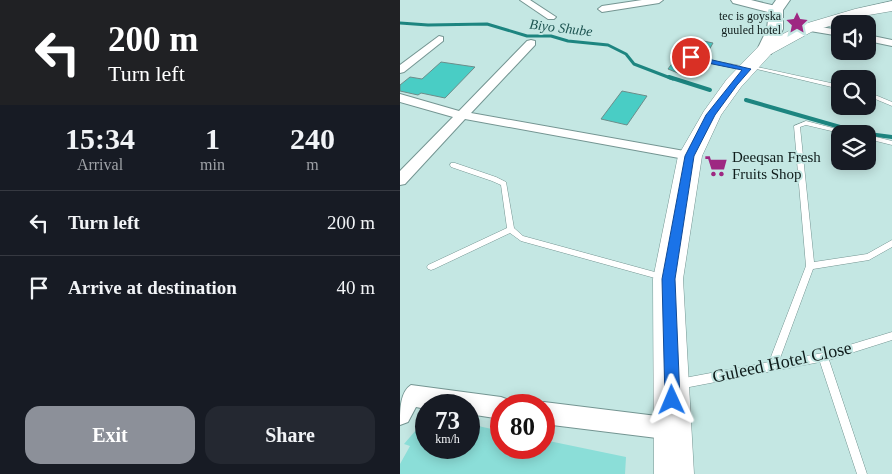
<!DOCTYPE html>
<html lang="en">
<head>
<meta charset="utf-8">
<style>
  :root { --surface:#171b24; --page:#242831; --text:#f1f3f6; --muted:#9ea1a6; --line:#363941; --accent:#8c9099 }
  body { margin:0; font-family:"Times New Roman",serif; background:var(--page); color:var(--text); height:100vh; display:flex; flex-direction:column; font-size:19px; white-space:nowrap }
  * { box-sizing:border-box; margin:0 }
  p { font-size:16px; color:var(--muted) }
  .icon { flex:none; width:28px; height:28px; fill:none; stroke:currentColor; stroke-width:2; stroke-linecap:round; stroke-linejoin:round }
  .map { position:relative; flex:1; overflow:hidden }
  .sheet { display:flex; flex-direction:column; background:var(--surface); width:400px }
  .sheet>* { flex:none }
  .top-card { background:#202124; color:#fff; overflow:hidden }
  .buttons { position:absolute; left:431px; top:15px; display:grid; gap:10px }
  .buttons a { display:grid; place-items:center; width:45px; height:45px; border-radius:10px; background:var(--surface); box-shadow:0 2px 12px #0003; font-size:25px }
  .speed { position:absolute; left:15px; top:394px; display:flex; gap:10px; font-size:25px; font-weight:700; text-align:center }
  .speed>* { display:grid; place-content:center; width:65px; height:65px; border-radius:50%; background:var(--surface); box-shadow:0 2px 12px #0003; line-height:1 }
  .speed small { font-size:12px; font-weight:400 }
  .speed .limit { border:8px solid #d22; background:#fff; color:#111 }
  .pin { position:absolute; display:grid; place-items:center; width:42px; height:42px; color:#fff; margin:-21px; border:2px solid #fff; border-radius:50%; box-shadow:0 1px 5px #0007 }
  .me { position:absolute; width:55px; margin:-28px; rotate:359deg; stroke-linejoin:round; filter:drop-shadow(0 0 4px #0008) }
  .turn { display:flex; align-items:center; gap:18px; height:105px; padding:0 25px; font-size:22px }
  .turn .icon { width:65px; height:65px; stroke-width:2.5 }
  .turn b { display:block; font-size:35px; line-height:42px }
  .eta { display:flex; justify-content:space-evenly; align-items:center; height:85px; text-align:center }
  .eta b { font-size:30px; font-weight:600; line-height:35px }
  .cta { display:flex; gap:10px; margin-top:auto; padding:10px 25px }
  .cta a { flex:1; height:58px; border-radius:15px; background:var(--accent); color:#fff; font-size:20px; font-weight:600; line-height:58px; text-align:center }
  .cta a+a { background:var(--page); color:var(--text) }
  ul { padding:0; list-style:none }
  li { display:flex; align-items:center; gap:15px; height:65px; padding:0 25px; border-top:1px solid var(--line) }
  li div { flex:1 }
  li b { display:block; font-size:19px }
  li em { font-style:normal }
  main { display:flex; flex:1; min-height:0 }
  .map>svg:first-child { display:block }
  .green { fill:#8bded8 }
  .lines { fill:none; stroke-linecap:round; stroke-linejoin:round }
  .stream-far1 { stroke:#1d8580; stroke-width:3 }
  .stream { stroke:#1d8580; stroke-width:4 }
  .building { fill:#49cdc5; stroke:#6c8d8a }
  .lane-casing { stroke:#749592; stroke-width:1 }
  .street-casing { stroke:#749592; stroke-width:2 }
  .secondary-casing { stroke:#749592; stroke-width:2 }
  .primary-casing { stroke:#749592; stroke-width:2 }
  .highway-casing { stroke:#749592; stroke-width:1 }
  .lane { fill:#fff; fill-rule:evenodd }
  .street { fill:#fff; fill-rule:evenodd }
  .secondary { fill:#fff; fill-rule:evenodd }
  .primary { fill:#fff; fill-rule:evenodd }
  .highway { fill:#fff; fill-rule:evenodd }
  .route { fill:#1a73e8; stroke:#114b97 }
  .labels { text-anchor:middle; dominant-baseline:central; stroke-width:4; stroke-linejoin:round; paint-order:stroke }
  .far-poi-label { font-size:12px; fill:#0e1b1a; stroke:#c4e7e3; text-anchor:end }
  .far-water-label { font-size:14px; font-style:italic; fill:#1d5451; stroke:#c4e7e3 }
  .poi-label { font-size:15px; fill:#0e1b1a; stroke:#c4e7e3; text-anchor:start }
  .near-street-label { font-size:18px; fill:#0e1b1a; stroke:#c4e7e3 }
</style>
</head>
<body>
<main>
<section class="sheet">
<div class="top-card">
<div class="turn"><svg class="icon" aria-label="left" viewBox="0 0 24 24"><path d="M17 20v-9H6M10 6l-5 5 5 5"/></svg><div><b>200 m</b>Turn left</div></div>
</div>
<div class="eta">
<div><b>15:34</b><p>Arrival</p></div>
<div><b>1</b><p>min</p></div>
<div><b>240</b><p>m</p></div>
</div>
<ul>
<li><svg class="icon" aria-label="left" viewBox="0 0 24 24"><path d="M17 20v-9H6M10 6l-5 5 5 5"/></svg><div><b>Turn left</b></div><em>200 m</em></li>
<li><svg class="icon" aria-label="arrive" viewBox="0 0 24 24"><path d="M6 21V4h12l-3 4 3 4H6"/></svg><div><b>Arrive at destination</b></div><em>40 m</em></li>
</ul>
<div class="cta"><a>Exit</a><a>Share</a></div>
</section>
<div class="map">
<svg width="492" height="474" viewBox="0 0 492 474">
  <rect width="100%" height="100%" fill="#c4e7e3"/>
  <polygon class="green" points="26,421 26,448 69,448 69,424 101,431 101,448 144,448 144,440 226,457 225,474 0,474 0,464 10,446 4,444 22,423"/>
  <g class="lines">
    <polyline class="stream-far1" points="0,23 28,25 87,24 127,36 151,36 168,41 208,45 226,54 234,64 273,79"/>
    <g class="stream">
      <polyline points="269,77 310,90"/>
      <polyline points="346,100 461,133 492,137"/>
    </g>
  </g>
  <g class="building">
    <polygon points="289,38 313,43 305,57 279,53"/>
    <polygon points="276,58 300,63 283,75 268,69"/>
    <polygon points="41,62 75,67 45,98 21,93 18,95 0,91 0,85 10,77 22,79"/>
    <polygon points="222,91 247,96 227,125 201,119"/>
  </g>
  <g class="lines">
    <defs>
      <g id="lane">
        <polygon points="271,53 347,67 350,69 347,71 273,55 271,54"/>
        <polygon points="348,65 440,85 440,89 348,67"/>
        <polygon points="468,92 492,102 492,106 468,96"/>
        <polygon points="406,121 456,134 444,134 406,125 400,127 414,262 467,254 492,240 492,247 469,260 413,269 379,361 423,353 492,332 492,340 429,360 467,474 457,474 420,362 279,389 276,387 274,384 276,381 279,379 369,362 406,266 394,126"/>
        <polygon points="468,135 492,141 492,145 468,139"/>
        <polygon points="51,163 55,163 96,177 106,182 114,228 123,236 262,274 265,275 266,277 265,279 262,280 121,241 110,233 34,269 31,270 28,269 27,267 28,265 107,228 101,185 92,181 51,167 50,165"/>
      </g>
      <g id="street">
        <polygon points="120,0 130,0 156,17 154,19 148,19"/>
        <polygon points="242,0 263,0 259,3 202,12 198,9 202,6"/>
        <polygon points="407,25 440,30 440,36 404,30 404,26"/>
        <polygon points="468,35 492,40 492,46 468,41"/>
        <polygon points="39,36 43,37 43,41 4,72 0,73 0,65"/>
        <polygon points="131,40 135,41 135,45 71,113 290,152 295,153 297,156 295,159 290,160 65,119 5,184 0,185 0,171 53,117 0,102 0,94 59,111 127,41"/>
        <path d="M 11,385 L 101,397 L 109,400 L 111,405 L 101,405 L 101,419 L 69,414 L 69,405 L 26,405 L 26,409 L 16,407 L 8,422 L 0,425 C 0,410 0,392 11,385 Z"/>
        <polygon points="144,402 273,418 281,421 284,429 281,437 273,440 144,424 144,405 137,405"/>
      </g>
      <polygon id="secondary" points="331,0 351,0 380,7 382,10 376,14 333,3"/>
      <polygon id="primary" points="376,0 390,0 383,10 383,29 371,54 359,54 357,50 367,29 369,10"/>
      <polygon id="highway" points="492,1 492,11 463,16 413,31 371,54 341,87 321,115 302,156 283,279 294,474 254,474 253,279 278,156 304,111 327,79 359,46 401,25 455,9"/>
    </defs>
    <use href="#lane" class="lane-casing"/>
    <use href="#street" class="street-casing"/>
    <use href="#secondary" class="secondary-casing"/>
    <use href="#primary" class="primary-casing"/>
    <use href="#highway" class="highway-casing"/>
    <use href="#lane" class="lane"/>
    <use href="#street" class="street"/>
    <use href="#secondary" class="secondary"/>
    <use href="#primary" class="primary"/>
    <use href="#highway" class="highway"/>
  </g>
  <polygon class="route" points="291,55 351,69 337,85 315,115 294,156 275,279 280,400 277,405 272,407 267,405 265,400 262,279 285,156 306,115 342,70 288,59 287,57"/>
  <defs>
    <symbol id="sight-bare" viewBox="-9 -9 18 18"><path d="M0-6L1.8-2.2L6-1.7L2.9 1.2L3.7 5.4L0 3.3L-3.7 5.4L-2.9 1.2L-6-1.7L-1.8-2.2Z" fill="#9e2882" stroke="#c4e7e3" stroke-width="2.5" paint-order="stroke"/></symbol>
    <symbol id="supermarket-bare" viewBox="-9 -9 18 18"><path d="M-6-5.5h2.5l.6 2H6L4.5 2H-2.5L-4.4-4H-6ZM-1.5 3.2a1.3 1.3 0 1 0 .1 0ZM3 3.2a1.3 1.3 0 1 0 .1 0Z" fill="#9e2882" stroke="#c4e7e3" stroke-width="2.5" paint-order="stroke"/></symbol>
  </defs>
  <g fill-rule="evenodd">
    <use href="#sight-bare" x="381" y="7" width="32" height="32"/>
    <use href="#supermarket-bare" x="300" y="150" width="32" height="32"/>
  </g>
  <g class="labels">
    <g class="far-poi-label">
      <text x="381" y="16">tec is goyska<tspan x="381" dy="14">guuled hotel</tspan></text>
    </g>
    <g class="far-water-label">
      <text transform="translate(161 28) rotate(7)">Biyo Shube</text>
    </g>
    <g class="poi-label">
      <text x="332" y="157">Deeqsan Fresh<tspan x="332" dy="17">Fruits Shop</tspan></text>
    </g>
    <g class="near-street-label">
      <text transform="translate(382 362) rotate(-12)">Guleed Hotel Close</text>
    </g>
  </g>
</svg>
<div class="buttons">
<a><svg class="icon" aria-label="sound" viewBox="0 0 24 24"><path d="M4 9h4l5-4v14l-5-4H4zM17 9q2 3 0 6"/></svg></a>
<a><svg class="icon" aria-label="search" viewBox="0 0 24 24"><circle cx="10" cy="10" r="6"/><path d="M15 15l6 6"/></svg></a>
<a><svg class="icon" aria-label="layers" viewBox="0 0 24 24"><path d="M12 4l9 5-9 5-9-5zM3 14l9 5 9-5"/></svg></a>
</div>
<div class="speed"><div>73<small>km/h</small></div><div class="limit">80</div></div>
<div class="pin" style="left:291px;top:57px;background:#d93025"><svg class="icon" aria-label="arrive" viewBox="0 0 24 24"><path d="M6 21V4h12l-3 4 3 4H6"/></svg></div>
<svg class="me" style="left:272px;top:400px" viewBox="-20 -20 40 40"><path d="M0-17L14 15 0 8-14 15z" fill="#1a73e8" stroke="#fff" stroke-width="4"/></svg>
</div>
</main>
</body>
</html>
